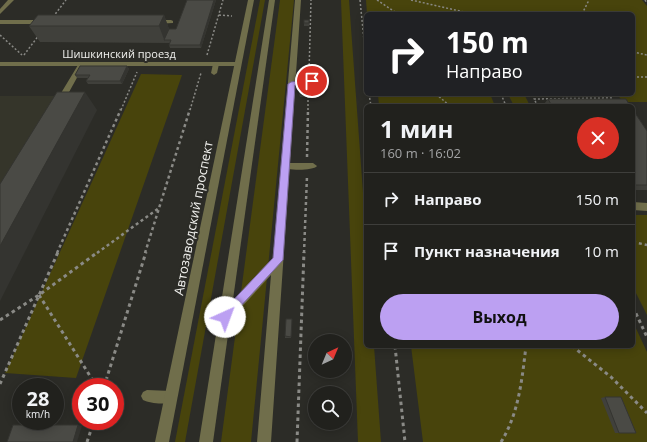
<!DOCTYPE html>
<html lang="ru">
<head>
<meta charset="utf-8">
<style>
  :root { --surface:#21211d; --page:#2d2e2a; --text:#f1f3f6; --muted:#a2a3a4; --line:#3e3e3b; --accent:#bca0f2 }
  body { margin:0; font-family:"Open Sans",sans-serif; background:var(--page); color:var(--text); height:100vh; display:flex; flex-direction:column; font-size:15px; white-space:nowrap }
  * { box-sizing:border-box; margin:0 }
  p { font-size:13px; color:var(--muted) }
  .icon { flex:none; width:22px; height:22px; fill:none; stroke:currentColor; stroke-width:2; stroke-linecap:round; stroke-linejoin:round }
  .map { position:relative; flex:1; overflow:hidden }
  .details { position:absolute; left:364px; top:104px; width:271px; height:244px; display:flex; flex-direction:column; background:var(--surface); border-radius:6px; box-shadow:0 2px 10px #0003,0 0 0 1px var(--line) }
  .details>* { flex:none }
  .hud { position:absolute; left:364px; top:12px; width:271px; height:84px; border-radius:6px; box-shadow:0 2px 10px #0003,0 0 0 1px var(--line); background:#202124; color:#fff; overflow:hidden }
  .needle { width:26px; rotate:44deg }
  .tools { position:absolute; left:308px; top:334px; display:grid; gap:8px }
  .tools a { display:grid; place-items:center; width:44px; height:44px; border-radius:50%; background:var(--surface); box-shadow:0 2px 10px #0003,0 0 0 1px var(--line); font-size:20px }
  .speed { position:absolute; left:12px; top:378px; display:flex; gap:8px; font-size:20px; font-weight:700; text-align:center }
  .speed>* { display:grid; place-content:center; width:52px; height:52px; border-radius:50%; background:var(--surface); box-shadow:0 2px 10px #0003,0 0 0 1px var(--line); line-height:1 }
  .speed small { font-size:10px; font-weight:400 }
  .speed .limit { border:6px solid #d22; background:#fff; color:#111 }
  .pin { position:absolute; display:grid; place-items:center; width:34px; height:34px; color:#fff; margin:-17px; border:2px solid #fff; border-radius:50%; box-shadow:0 1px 4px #0007 }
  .me { position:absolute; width:44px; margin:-22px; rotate:43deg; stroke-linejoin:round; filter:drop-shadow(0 0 3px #0008) }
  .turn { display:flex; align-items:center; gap:14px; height:84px; padding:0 16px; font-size:18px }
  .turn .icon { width:52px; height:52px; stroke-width:2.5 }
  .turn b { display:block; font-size:28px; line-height:34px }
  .round { display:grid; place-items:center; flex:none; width:42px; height:42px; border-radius:21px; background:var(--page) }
  .headline { display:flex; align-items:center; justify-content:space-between; height:68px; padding:0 16px }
  h1 { font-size:24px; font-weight:700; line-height:30px }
  .action { display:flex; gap:8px; margin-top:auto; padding:8px 16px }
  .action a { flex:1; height:46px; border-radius:24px; background:var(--accent); color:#111; font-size:16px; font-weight:700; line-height:46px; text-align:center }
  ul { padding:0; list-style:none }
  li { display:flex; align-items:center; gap:12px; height:52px; padding:0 16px; border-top:1px solid var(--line) }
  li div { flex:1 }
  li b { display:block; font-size:15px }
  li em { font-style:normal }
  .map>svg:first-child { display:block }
  .built { fill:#35352a }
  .green { fill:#48440c }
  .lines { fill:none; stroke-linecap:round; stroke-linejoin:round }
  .path-far2 { stroke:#8a8a86; stroke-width:1.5; stroke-dasharray:2 2; stroke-linecap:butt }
  .path-far1 { stroke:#8a8a86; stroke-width:2.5; stroke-dasharray:3 3; stroke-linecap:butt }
  .path { stroke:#8a8a86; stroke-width:3; stroke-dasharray:3.5 3.5; stroke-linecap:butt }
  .service { fill:#706e4b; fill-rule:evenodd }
  .minor { fill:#706e4b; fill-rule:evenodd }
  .tertiary { fill:#706e4b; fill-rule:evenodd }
  .wall { fill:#40403b }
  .shaded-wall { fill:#343430 }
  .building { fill:#4a4a45; stroke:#343430 }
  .route { fill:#bca0f2; stroke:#7a689d }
  .labels { text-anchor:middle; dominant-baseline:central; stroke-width:4; stroke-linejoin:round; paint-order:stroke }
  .far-street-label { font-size:11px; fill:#f0f0ed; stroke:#2c2c27 }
  .street-label { font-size:13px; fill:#f0f0ed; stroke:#2c2c27 }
</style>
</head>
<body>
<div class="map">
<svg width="647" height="442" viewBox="0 0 647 442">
  <rect width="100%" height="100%" fill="#2c2c27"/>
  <polygon class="built" points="0,96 55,96 0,187"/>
  <g class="green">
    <polygon points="260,0 265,0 185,442 175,442"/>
    <polygon points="280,0 294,0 251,442 221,442"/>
    <polygon points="341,0 349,0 366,234 366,346 374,346 381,442 358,442"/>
    <polygon points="366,0 642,0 647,6 647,102 623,102 617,94 633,94 633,14 367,14"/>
    <polygon points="141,74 182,75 76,378 5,373"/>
    <polygon points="378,94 490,94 495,106 379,106"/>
    <polygon points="508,94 524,94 530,106 514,106"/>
    <polygon points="633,215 647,215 647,315 633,287"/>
    <polygon points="633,322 647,352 647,442 423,442 411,346 633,346"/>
  </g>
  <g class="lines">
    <g class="path-far2">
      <polyline points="360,0 366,60"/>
      <polyline points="377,0 398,14"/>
      <polyline points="411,0 473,14"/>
      <polyline points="645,0 647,3"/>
      <polyline points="582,14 589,0"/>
      <polyline points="219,15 232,16"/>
      <polyline points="53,17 66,0"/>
      <polyline points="0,35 22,55"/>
      <polyline points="633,52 647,55"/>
      <polyline points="24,55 39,35"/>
      <polyline points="207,55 223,0"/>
      <polyline points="309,73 311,0"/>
      <polyline points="633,77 647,77"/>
      <polyline points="369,94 371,106"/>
      <polyline points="436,94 450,106"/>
      <polyline points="501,94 506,106"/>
      <polyline points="538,106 534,99 613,98"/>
      <polyline points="121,110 137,72"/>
      <polyline points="190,110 201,73"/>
      <polyline points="308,110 308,90"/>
    </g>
    <g class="path-far1">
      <polyline points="307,157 308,109"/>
      <polyline points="633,242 647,245"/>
      <polyline points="57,253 121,109"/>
      <polyline points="97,253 159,208"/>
      <polyline points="145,253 190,109"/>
      <polyline points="304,253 307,176"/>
    </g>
    <g class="path">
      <polyline points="39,295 97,387"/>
      <polyline points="633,307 647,337"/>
      <polyline points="0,320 39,295 98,252"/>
      <polyline points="395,346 405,442"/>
      <polyline points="572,346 611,377 647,413"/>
      <polyline points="0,384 58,252"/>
      <polyline points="104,387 146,252"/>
      <polyline points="87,442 94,421"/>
      <polyline points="297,442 304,252"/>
      <path d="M 501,442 C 519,413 522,379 526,346"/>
    </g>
    <g class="service">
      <polygon points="8,0 14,0 0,14 0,9"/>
      <polygon points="0,20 45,20 48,22 45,24 0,24"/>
      <polygon points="171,20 173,21 173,23 155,24 152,22 155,20"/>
      <polygon points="216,62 219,64 217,73 214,75 211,73 213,64"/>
      <polygon points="81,63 84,65 63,103 62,105 56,105 55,103 78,65"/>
      <polygon points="312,79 315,81 314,83 291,86 288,84 291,82"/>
      <path d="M 285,163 L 313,163 L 317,166 C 313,171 285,171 281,166 Z"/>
      <polygon points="633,202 647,203 647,211 633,210"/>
      <path d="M 147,390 L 171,391 L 175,393 L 177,397 L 175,401 C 167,405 151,404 143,400 L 141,396 L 143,392 Z"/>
    </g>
    <g class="minor">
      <polygon points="295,0 301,0 271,442 257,442 271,275 229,321 225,323 221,321 219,317 221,313 273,258"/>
      <polygon points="0,62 237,62 241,64 237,66 0,66"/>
    </g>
    <g class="tertiary">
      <polygon points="248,0 254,0 169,442 155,442"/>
      <polygon points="269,0 275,0 213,442 199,442"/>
    </g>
  </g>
  <g class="wall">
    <polygon points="187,0 216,0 201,48 170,48 169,45 170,43 40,42 29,26 164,15 169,29 176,29"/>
    <rect x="304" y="20" width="5" height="6"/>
    <polygon points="127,66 129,69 122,84 88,84 86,81 88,78 77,78 75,75"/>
    <polygon points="305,91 305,97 300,97 299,94"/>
    <polygon points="548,99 630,106 545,106 544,104"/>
    <polygon points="633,110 647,131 647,190 633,190"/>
    <polygon points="292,321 291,338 285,338 285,336"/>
    <polygon points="605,397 632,433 615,433 601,398"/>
  </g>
  <g class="shaded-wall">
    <polygon points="214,0 216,0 201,48 200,45"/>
    <polygon points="164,15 170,32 164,40 165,42 159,26"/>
    <polygon points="127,66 129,69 122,84 120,81"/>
    <polygon points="85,92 97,110 0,301 0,246"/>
    <polygon points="78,425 82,426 77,442 73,442"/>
  </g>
  <g class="building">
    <polygon points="187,0 214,0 200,45 169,45 171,40 164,40 169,29 176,29"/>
    <polygon points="38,15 164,15 159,26 29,26"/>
    <rect x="304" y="20" width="5" height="3"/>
    <polygon points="80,66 127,66 120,81 86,81 90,75 75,75"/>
    <polygon points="300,88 305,88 304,94 299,94"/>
    <polygon points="57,92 85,92 0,246 0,184"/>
    <polygon points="548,99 626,99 630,106 552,106"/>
    <polygon points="633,110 647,131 647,185 633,185"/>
    <polygon points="286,319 292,319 291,337 285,336"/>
    <polygon points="605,397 621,397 636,433 619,433"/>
    <polygon points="13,425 78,425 73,442 7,442"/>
  </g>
  <polygon class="route" points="312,79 315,81 314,83 295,85 283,260 228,320 225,322 221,320 219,317 221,313 273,258 288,84 291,82"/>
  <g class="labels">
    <g class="far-street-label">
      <text x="119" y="53">Шишкинский проезд</text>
    </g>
    <g class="street-label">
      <text transform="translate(193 218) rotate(-79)">Автозаводский проспект</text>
    </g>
  </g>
</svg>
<div class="tools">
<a><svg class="needle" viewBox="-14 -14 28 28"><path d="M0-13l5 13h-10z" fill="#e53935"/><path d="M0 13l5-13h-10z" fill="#a2a3a4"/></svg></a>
<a><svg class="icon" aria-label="search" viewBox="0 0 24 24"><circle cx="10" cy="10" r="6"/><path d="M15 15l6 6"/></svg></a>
</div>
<div class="speed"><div>28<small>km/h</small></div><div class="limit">30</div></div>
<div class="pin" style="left:312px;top:81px;background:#d93025"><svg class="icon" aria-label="arrive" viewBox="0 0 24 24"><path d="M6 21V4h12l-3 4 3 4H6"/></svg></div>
<svg class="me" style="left:225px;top:317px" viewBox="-20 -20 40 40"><circle r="19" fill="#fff"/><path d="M0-13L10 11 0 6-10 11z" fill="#bca0f2"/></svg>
<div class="hud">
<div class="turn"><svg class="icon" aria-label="right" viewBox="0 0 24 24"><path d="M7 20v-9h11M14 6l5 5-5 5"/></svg><div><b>150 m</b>Направо</div></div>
</div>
<section class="details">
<div class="headline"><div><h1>1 мин</h1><p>160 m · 16:02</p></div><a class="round" style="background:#d93025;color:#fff"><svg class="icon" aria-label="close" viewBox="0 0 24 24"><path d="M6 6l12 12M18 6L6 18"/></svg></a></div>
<ul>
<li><svg class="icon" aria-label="right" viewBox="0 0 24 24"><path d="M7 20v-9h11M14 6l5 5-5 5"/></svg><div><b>Направо</b></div><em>150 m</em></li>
<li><svg class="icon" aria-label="arrive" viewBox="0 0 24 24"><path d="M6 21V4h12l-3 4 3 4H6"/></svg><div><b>Пункт назначения</b></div><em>10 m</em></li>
</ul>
<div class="action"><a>Выход</a></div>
</section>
</div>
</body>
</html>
